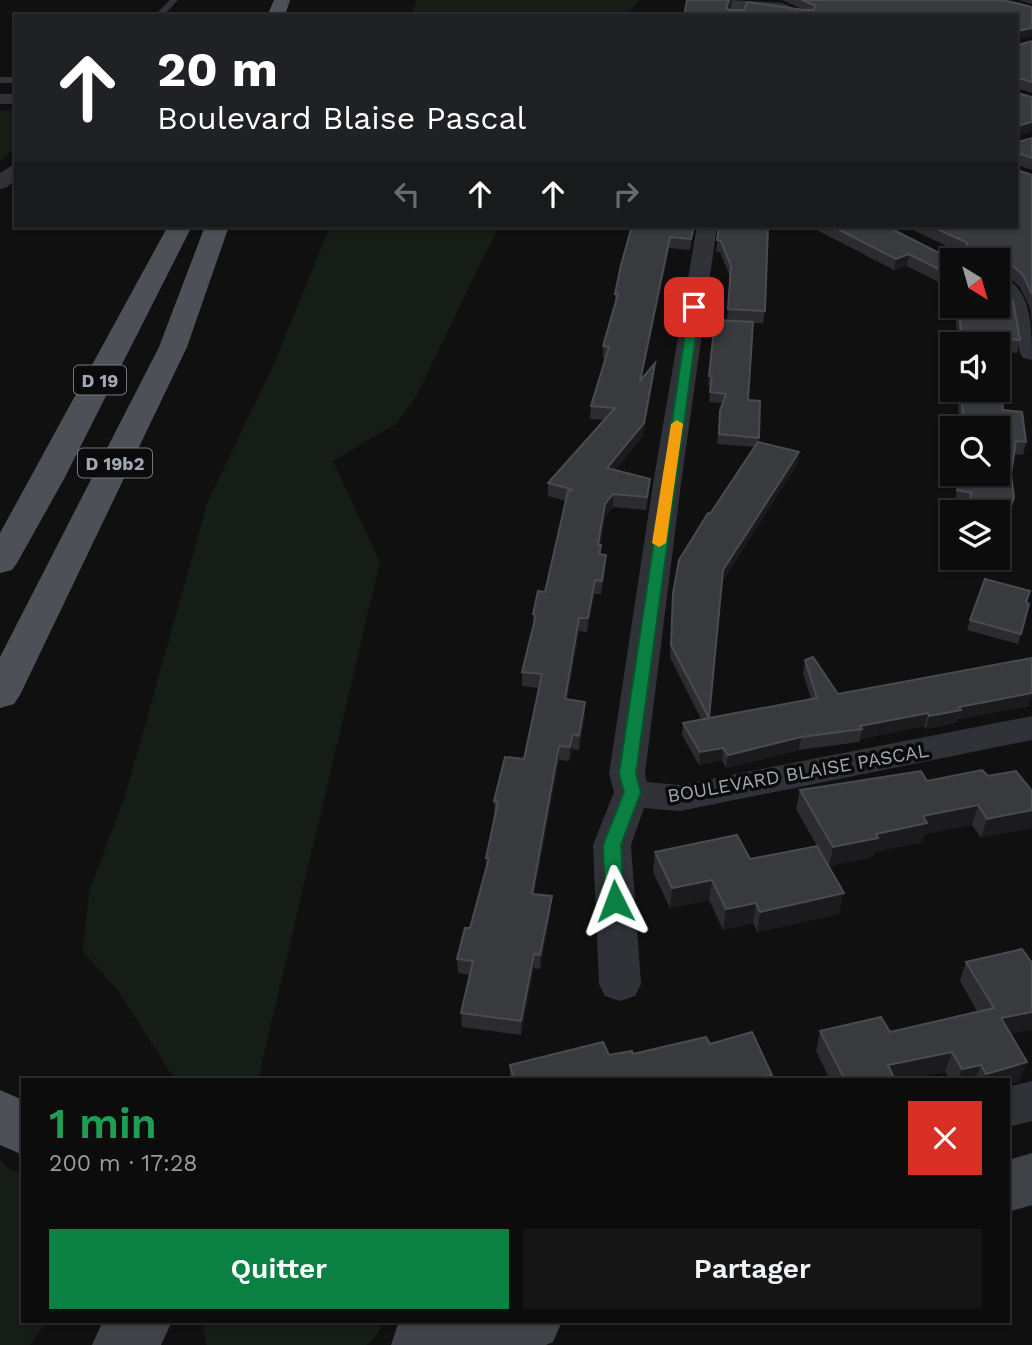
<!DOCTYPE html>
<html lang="fr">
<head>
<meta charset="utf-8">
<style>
  :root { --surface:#0c0c0d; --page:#151516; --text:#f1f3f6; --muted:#9a9b9d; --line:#2c2c2e; --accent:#0b8043 }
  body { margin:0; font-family:"Work Sans",sans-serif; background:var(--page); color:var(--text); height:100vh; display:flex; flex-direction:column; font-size:26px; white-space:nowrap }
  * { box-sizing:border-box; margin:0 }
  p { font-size:23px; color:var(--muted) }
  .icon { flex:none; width:38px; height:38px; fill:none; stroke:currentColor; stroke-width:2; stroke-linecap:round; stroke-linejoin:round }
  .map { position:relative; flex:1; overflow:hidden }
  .drawer { position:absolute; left:21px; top:1078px; width:989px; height:245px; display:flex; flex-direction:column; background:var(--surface); border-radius:0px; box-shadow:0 2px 5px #0004,0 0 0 2px var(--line) }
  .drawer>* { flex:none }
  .top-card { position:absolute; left:14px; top:14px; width:1004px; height:214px; border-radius:0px; box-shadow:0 2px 5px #0004,0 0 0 2px var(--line); background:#202124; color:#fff; overflow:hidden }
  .needle { width:46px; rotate:143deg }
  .buttons { position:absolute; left:940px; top:248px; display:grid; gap:14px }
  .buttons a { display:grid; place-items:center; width:70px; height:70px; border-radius:0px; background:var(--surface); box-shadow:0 2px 5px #0004,0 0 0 2px var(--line); font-size:35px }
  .pin { position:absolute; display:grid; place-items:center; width:60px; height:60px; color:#fff; margin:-30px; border-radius:14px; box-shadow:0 4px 10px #0006 }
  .me { position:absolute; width:77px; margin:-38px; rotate:357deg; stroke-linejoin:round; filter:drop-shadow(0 0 5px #0008) }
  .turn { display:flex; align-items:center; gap:24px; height:147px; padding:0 28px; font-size:32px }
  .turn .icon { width:91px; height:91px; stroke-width:2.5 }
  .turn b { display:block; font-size:49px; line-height:60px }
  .lanes { display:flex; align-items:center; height:66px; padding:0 28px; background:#0003; justify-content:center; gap:35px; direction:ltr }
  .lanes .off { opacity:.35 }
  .round { display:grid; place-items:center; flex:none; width:74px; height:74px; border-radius:0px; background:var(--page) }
  .head { display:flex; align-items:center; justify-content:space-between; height:119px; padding:0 28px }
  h1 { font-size:42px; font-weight:600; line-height:52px; color:#1e9e55 }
  .button { display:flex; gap:14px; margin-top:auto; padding:14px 28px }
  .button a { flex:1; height:80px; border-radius:0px; background:var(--accent); color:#fff; font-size:28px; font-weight:600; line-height:80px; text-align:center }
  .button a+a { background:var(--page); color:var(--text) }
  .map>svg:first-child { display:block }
  .green { fill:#161c16 }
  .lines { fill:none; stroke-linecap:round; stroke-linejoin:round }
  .service { fill:#313237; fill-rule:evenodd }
  .minor { fill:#313237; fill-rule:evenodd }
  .secondary { fill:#3f4247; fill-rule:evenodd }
  .primary { fill:#4d5056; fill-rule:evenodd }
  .wall { fill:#2c2c30 }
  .shaded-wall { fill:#1b1b1e }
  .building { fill:#383a3e; stroke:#494b50; stroke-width:2 }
  .route { fill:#0b8043; stroke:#07532c; stroke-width:2 }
  .slow { fill:#f59e0b }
  .labels { text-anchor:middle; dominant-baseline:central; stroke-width:7; stroke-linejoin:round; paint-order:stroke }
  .shield { fill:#0b0b0c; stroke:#747981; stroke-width:2 }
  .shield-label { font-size:18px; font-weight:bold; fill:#a1a8b3 }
  .street-label { font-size:19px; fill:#a1a8b3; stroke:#0b0b0c }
</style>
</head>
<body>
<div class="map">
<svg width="1032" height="1345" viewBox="0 0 1032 1345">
  <rect width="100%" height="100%" fill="#101011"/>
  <g class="green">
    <polygon points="416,0 640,0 625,16 412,16"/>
    <polygon points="0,110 16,111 16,147 0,161"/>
    <polygon points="330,226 499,226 416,397 396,424 333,461 380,562 258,1080 175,1080 118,991 83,952 89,892 125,796 208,501 274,364"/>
    <polygon points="0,1160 7,1168 23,1173 23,1321 47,1321 30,1345 0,1345"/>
    <polygon points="202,1321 379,1321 379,1332 367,1345 207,1345"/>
  </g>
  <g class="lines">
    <g class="service">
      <polygon points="170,0 178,0 163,16 154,16"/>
      <rect x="0" y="77" width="16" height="6"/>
    </g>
    <g class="minor">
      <path d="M 732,0 L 782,3 L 812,16 C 789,16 767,10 744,8 L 743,16 L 728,16 Z"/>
      <rect x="0" y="94" width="16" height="10"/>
      <polygon points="16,163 16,179 7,187 0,189 0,173"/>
      <polygon points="697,226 717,226 681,484 645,774 647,782 680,785 1032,716 1032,740 680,811 644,808 631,845 641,984 635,996 620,1001 605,996 599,984 593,845 614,792 609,774 653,484"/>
      <path d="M 998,275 C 1032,286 1032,326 1032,360 L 1023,358 L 1020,353 C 1016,330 1017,307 998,291 Z"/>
      <polygon points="1032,1081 1032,1121 1008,1127 1008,1087"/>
    </g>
    <g class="secondary">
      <polygon points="1032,1153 1032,1205 1008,1212 1008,1160"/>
      <polygon points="103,1321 172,1321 161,1345 92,1345"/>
      <polygon points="399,1321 562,1321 553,1342 546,1345 391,1345"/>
    </g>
    <g class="primary">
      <polygon points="274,0 290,0 285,16 267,16"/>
      <polygon points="168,226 192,226 64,479 17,563 12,570 0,573 0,533"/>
      <polygon points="205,226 229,226 187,347 20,695 14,704 0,708 0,657 159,347"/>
      <polygon points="0,1090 23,1100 23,1155 0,1145"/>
    </g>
  </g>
  <g class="wall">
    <polygon points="687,0 731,0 728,9 729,10 802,9 782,0 776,0 1003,0 1017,40 1018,45 1032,41 1032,93 1017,88 1017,93 1032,131 1018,136 1018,142 1032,138 1032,170 1018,165 1017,170 1032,175 1032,326 1030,308 1020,287 1010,278 998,274 998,279 1020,340 1017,353 998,351 998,345 955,345 957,339 958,339 954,306 998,306 952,261 952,289 907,266 894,270 809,226 886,226 947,257 956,258 959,252 905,226 1017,226 684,16"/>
    <polygon points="1019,0 1032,0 1032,4"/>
    <polygon points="632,226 695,226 690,250 669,248 642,378 654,376 643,436 615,470 649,492 646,510 613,507 605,517 600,545 601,545 601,554 605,569 601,594 594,594 587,632 579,631 567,699 585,715 579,750 572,749 569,761 559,760 534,894 551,910 540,969 534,968 521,1035 462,1027 461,1013 470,975 458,973 457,959 470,928 486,869 486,858 495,815 494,815 494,801 524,759 539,688 522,686 522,672 533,626 533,614 545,592 566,501 548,496 548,483 605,420 590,419 591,406 606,359 603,359 603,346 615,306 615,294"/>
    <polygon points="719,226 765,311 763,323 753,323 748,400 760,401 758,442 799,452 798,463 722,582 709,718 811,699 803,673 805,660 838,694 1029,706 958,719 957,722 926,729 924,726 860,739 859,742 799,750 726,768 722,760 699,765 682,735 683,723 701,719 670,657 673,593 710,514 755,447 717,444 720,411 723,403 709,402 711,385 708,385 714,329 717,329 727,321 730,277 720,252 716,252"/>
    <polygon points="957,390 998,390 1003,410 1026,442 1023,455 1014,454 1011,474 1014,497 998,550 998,513 954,503 957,490 998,429 960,429"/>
    <polygon points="1026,602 1029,604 1018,644 967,630 970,620"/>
    <polygon points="1016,771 981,838 972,825 924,834 922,842 874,852 873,857 829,866 839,914 757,932 753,923 723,930 709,900 670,908 653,872 655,852 750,859 817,846 796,809 800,790 988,776"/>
    <polygon points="966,962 1032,963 1032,1029 1010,1034 1019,1082 1008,1080 950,1080 945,1072 905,1080 830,1080 816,1051 820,1031 890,1032 977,1011 960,981"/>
    <polygon points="710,1044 772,1075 771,1080 510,1080 510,1065 633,1054"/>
  </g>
  <g class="shaded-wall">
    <polygon points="1032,28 1032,36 1017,40 1017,31"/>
    <polygon points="1032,122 1032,131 1017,136 1017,126"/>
    <polygon points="694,226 695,226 690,250 691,239"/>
    <polygon points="670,237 669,248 639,393 640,381"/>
    <polygon points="909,254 907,266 894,270 896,259"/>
    <polygon points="655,363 654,376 643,436 606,481 607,468"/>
    <polygon points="799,452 798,463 722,582 723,570"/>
    <polygon points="613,494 613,507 605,517 598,558 598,545 605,504"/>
    <polygon points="606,555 605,569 601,594 602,581"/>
    <polygon points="595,580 594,594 587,632 588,618"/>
    <polygon points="579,618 579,631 564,713 565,699"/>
    <polygon points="1032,693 1032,697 1029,706 958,719 957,722 926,729 929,716 959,707"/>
    <polygon points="585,702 585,715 579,750 579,736"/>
    <polygon points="928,713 924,726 860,739 862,729 860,726"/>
    <polygon points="573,734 572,749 569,761 570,747"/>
    <polygon points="801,737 799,750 726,768 728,755"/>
    <polygon points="559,746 559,760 532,908 532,894"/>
    <polygon points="723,748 722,760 699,765 700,752"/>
    <polygon points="978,805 972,825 924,834 922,842 874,852 873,857 829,866 833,847 876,834 923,816"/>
    <polygon points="1032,810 1032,828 981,838 987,819"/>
    <polygon points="712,880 709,900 670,908 672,888"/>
    <polygon points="844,893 839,914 757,932 760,912"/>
    <polygon points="552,896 551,910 540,969 540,955"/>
    <polygon points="756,903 753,923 723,930 726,909"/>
    <polygon points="534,954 534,968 521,1035 521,1021"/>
    <polygon points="1032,1012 1032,1029 994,1037 1001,1018"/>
    <polygon points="952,1052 945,1072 905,1080 883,1080 888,1065"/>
    <polygon points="1027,1062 1019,1082 1008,1085 1008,1080 984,1080 986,1074"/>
    <polygon points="981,1065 975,1080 958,1080 962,1069"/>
    <polygon points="772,1075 771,1080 753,1080"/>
  </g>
  <g class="building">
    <polygon points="687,0 729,0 726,7 729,10 744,10 747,2 804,10 813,10 816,6 802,0 1003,0 1032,7 1032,28 1017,31 1018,45 1032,41 1032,82 1018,78 1017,93 1032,97 1032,122 1017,126 1018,142 1032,138 1032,158 1018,153 1017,170 1032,175 1032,294 1023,275 1013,266 999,262 998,279 1013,301 1020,340 995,338 996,345 957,345 957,339 962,339 958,306 998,306 998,261 952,261 952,276 909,254 896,259 832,226 886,226 947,257 956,258 957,252 970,250 966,242 930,226 1017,226 1017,16 684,16"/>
    <polygon points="632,226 694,226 691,239 670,237 640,381 655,363 644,423 607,468 650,479 647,497 613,494 605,504 598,545 601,545 599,554 606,555 602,581 595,580 588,618 579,618 565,699 585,702 579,736 573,734 570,747 559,746 532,894 552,896 540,955 534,954 521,1021 461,1013 473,961 457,959 465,928 470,928 489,858 486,858 498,802 494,801 505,757 524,759 542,674 522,672 536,615 533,614 538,591 545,592 568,491 574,490 548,483 615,408 591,406 609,347 603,346 618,294 615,294 621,265"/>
    <polygon points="719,226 768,226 765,311 728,309 731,266 721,241 717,240"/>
    <polygon points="718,320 753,322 748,400 760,401 759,438 719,434 720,411 726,394 710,392 712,376 709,376 714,329 717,329"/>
    <polygon points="998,362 1003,410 1022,412 1026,442 1016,441 1011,474 1014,497 1001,538 998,537 998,513 964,513 972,493 957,490 963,474 998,474 998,429 964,429 961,390 998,390"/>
    <polygon points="758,442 799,452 723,570 709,718 817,698 805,660 813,657 838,694 1032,658 1032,693 959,707 961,710 929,716 928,713 860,726 862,729 801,737 728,755 723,748 700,752 683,723 709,718 671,645 673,593 679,560 708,513 710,514"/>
    <polygon points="985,579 1030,591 1026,602 1029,604 1021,634 970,620"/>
    <polygon points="982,770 988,776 1016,771 1032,791 1032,810 987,819 978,805 923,816 927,823 876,834 878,838 833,847 800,790 921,771 927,781"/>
    <polygon points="737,835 750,859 817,846 844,893 760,912 756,903 726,909 712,880 672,888 655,852"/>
    <polygon points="1022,949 1032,963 1032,1012 1001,1018 1027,1062 986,1074 981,1065 962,1069 952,1052 888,1065 895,1080 845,1080 820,1031 881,1017 890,1032 994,1008 966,962"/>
    <polygon points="752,1032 772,1075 753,1080 514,1080 510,1065 603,1042 609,1055 632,1051 633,1054 706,1037 710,1044"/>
  </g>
  <polygon class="route" points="694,304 700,307 636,774 641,792 621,845 624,901 622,906 615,908 608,906 605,901 603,845 624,792 619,774 689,307"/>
  <polygon class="slow" points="677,420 683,424 666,543 659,547 652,543 671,424"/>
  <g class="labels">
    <g class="shield">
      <rect x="74" y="365.5" width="52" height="29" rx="5"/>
      <rect x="78" y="448.5" width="74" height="29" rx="5"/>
    </g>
    <g class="shield-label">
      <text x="100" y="380">D 19</text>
      <text x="115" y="463">D 19b2</text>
    </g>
    <g class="street-label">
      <text transform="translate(798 773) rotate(-10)">BOULEVARD BLAISE PASCAL</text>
    </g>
  </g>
</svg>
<div class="buttons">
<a><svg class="needle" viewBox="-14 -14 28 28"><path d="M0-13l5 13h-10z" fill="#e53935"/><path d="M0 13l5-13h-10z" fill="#9a9b9d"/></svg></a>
<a><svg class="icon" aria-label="sound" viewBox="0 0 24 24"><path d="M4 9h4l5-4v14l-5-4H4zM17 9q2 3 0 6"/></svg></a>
<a><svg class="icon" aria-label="search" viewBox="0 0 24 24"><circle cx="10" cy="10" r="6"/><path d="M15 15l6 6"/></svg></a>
<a><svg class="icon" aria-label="layers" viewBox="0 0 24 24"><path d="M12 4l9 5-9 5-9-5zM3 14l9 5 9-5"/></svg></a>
</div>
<div class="pin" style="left:694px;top:307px;background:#d93025"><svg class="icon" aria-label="arrive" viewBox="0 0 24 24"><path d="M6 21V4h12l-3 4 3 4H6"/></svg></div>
<svg class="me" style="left:615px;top:901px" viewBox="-20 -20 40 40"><path d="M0-17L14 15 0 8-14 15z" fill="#0b8043" stroke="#fff" stroke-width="4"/></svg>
<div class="top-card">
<div class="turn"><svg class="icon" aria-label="ahead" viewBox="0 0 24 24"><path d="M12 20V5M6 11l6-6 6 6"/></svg><div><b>20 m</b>Boulevard Blaise Pascal</div></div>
<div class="lanes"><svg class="icon off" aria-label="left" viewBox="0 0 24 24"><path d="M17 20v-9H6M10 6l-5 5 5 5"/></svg><svg class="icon" aria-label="ahead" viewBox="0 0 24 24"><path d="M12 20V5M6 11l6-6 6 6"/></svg><svg class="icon" aria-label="ahead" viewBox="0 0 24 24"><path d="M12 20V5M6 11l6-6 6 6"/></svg><svg class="icon off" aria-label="right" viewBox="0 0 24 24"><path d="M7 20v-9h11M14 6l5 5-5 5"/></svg></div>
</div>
<section class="drawer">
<div class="head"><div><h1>1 min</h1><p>200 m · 17:28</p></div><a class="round" style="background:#d93025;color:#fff"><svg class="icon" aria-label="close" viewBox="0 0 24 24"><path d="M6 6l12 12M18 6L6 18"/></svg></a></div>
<div class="button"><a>Quitter</a><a>Partager</a></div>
</section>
</div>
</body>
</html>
